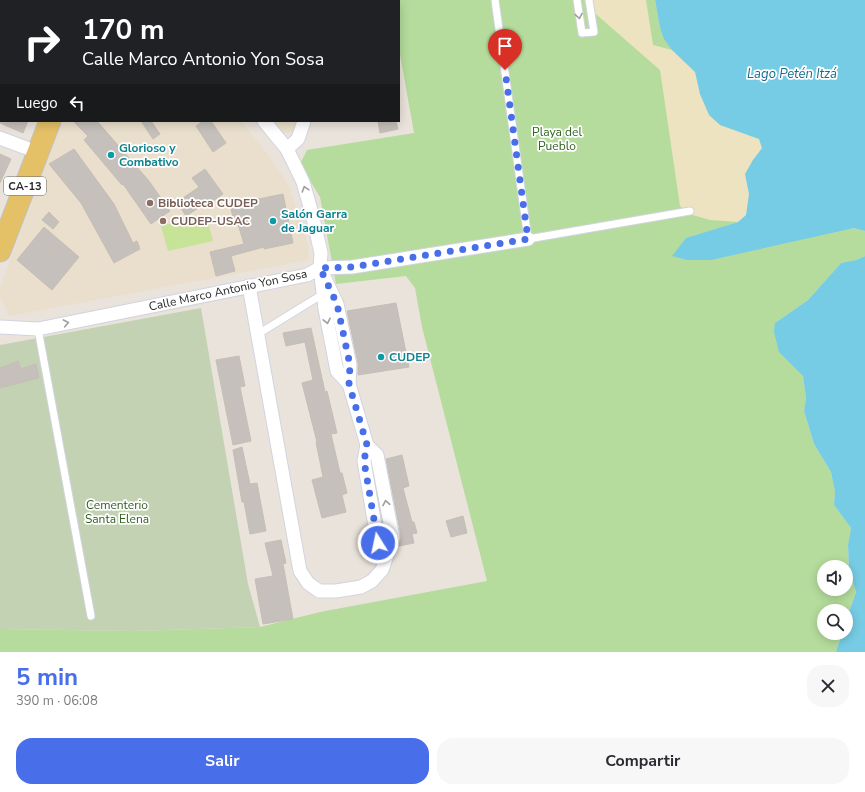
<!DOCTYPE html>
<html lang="es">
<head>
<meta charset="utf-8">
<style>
  :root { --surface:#fff; --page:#f7f7f7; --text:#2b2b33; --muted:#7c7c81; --accent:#486eea }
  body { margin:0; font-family:"Nunito Sans",sans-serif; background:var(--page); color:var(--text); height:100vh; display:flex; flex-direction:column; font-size:15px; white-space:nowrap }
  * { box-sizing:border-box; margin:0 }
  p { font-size:13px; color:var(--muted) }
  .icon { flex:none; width:22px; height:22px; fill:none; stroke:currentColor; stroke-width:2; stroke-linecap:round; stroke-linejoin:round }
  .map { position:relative; height:652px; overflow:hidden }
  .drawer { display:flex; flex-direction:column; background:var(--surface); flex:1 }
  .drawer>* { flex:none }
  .banner { position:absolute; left:0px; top:0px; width:400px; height:122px; box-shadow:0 2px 10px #0003; background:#202124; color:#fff; overflow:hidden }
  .controls { position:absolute; left:817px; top:560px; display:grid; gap:8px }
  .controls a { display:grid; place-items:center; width:36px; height:36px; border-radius:50%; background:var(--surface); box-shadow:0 2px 10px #0003; font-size:20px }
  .pin { position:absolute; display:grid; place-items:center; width:34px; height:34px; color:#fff; margin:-41px -17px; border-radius:50% 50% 50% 0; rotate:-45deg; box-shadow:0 0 4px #0007 }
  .pin .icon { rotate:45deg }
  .me { position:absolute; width:44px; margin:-22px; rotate:350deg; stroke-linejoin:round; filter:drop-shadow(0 0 3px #0008) }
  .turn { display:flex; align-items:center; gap:14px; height:84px; padding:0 16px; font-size:18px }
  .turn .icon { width:52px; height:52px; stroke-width:2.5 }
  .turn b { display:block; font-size:28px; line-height:34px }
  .then { display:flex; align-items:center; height:38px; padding:0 16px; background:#0003; gap:8px; font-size:15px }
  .round { display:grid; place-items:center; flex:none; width:42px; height:42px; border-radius:16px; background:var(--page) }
  .head { display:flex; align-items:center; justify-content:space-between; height:68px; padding:0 16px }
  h1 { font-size:24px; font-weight:700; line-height:30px; color:var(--accent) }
  .action { display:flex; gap:8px; margin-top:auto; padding:8px 16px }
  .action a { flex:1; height:46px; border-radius:16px; background:var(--accent); color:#fff; font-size:16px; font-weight:700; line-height:46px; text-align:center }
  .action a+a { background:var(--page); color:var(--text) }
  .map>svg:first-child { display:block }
  .education { fill:#eadfcc }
  .green { fill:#b5dc9c; fill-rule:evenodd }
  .sand { fill:#ede3c0 }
  .cemetery { fill:#c4d2b4 }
  .pitch { fill:#c7e398 }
  .water { fill:#76cce4 }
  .building { fill:#c5c0bb; stroke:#c5beb5 }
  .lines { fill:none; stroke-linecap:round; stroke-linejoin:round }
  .service-casing { stroke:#d1d4e0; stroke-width:9 }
  .minor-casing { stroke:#d1d4e0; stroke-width:15 }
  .primary-casing { stroke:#c3c3c3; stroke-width:23 }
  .service { stroke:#fff; stroke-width:7 }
  .minor { stroke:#fff; stroke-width:13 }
  .primary { stroke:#e4c066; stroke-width:21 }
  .oneway { stroke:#9e9e9e }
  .route { stroke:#486eea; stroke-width:7; stroke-dasharray:0 12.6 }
  .culture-dot { fill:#0f9aa8; stroke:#fff; stroke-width:1.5 }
  .education-dot { fill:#8d6e63; stroke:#fff; stroke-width:1.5 }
  .labels { text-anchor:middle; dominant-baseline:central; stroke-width:3.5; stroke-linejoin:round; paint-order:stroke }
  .shield { fill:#fff; stroke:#686868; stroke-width:1 }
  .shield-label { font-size:11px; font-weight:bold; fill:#282828 }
  .park-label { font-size:12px; fill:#305f1f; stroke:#fff }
  .culture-label { font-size:12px; font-weight:bold; fill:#0d838f; stroke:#fff; text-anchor:start }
  .education-label { font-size:12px; font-weight:bold; fill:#785e54; stroke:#fff; text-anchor:start }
  .street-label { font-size:12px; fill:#282828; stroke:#fff }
  .water-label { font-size:13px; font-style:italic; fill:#186b8d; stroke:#fff }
</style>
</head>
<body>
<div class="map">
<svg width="865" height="652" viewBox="0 0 865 652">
  <rect width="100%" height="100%" fill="#eae3db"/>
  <g class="education">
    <polygon points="174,0 284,0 284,1 175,1"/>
    <polygon points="61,121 241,121 269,156 288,184 308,245 309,260 9,316 0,297 0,288"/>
    <polygon points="271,121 299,121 295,130 288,133 279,131"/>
  </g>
  <path class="green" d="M 390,0 L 655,0 L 660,28 L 672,50 L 721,125 L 759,139 L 738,222 L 687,238 L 673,256 L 855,228 L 865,231 L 865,256 L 856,260 L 841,263 L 808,300 L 775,323 L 803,376 L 806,398 L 804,411 L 814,444 L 831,472 L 835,492 L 834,505 L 851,528 L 848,545 L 849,570 L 856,592 L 846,621 L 846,611 L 824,611 L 824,633 L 842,633 L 836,652 L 0,652 L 0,629 L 132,631 L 260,627 L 320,612 L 487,581 L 422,327 L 415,288 L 406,276 L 336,284 L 320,197 L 300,164 L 307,150 L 414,133 L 399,49 L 399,1 ZM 824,567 L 846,567 L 846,589 L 824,589 Z"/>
  <polygon class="sand" points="589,0 646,0 653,45 672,50 695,72 700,94 721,125 759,139 762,148 753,160 746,174 749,194 746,215 738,222 710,220 689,214 680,206 660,70 590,9"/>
  <polygon class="cemetery" points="201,308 248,584 260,627 132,631 0,629 0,345"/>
  <polygon class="pitch" points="206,215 213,241 168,251 161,226"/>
  <g class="water">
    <polygon points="655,0 865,0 865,231 854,228 711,260 687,260 672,256 686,238 738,222 746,215 749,194 745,174 753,160 762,148 759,139 720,125 709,115 700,94 695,72 672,50 664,39 660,28"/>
    <polygon points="865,256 865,652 836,652 842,633 846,633 846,621 856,592 849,570 848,545 851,528 834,505 835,492 831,472 814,444 804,411 806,398 803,376 779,352 774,332 775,323 808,300 841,263 856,260"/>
  </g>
  <g class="building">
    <polygon points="0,121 28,121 23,133 0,123"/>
    <polygon points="73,121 97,121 149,181 170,211 151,224 123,184 122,185 84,140 88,136"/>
    <polygon points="141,121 151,121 160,134 153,139"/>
    <polygon points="203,121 211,121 226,143 213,152 196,126"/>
    <polygon points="378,121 396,121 398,129 380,133"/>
    <polygon points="74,149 114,204 133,243 137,241 140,249 114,263 81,203 49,164"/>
    <polygon points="0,154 11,159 0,183"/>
    <polygon points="205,169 223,194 210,203 209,201 186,216 177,202 199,187 192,178"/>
    <polygon points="283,194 293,243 264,249 264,247 231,256 235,271 216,276 210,252 244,244 238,224 235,225 231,209 254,202 254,200"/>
    <polygon points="49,212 59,222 53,229 42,220"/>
    <polygon points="44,227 79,257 52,290 17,260"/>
    <polygon points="396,303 409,367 358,375 358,363 347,311"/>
    <polygon points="311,328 325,392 327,391 337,433 331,434 340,473 342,473 347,493 342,495 346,512 322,518 312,480 323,477 316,442 317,442 302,383 313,380 305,342 286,346 283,333"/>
    <polygon points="239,356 245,386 240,387 251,441 233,445 216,360"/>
    <polygon points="18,361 21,369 36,364 39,378 0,388 0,368"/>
    <polygon points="242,447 250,484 257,483 266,531 250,534 244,502 242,502 233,450"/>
    <polygon points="402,455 409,486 403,488 412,522 414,522 417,533 412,534 414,543 399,546 401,536 386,459"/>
    <polygon points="463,516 467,533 451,537 446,521"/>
    <polygon points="281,540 286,563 283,564 293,619 263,624 255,579 273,576 265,543"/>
  </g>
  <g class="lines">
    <defs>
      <g id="service">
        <polyline points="495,0 528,239 690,211"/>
        <polyline points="577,0 582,33 594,32 589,0"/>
        <polyline points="38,329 91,616"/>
        <polyline points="258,334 323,294"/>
      </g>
      <g id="minor">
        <polyline points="164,0 164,1"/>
        <polyline points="293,0 293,1"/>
        <polyline points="264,121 287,149 303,182 312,214 321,253 320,268 325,309 337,371 349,384"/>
        <polyline points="0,138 29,149"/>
        <polyline points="287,149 298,139 304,121"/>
        <polyline points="249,286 300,571 308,583 319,591 336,591 361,587 372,581 382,570 393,538 377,455 367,445 349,384 350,365 337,304 320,268"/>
        <polyline points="0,327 38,329 307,275 320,268 352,267 528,239"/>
        <polyline points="367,445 364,461 378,543 387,554"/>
      </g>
      <g id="primary">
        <polyline points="96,1 96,0"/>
        <polyline points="0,251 50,121"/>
      </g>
    </defs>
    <use href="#service" class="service-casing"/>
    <use href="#minor" class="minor-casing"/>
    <use href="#primary" class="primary-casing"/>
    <use href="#service" class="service"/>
    <use href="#minor" class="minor"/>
    <use href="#primary" class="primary"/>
  </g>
  <defs><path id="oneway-chevron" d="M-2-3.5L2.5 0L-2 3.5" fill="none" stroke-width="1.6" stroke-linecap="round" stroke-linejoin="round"/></defs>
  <g class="oneway">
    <use href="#oneway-chevron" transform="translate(579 16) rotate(81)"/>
    <use href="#oneway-chevron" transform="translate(305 189) rotate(-107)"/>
    <use href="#oneway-chevron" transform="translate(327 321) rotate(78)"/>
    <use href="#oneway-chevron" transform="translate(66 323) rotate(-11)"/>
    <use href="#oneway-chevron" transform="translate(386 503) rotate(-101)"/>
  </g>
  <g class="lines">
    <polyline class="route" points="378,543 364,461 367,445 349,384 350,365 337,304 320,268 352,267 528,239 505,70"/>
  </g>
  <g class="culture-dot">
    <circle cx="111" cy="155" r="4"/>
    <circle cx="273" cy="221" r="4"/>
    <circle cx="381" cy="357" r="4"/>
  </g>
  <g class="education-dot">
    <circle cx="150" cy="203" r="4"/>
    <circle cx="163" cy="221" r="4"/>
  </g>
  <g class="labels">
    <rect class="shield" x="4" y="177" width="42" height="18" rx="3"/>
    <g class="shield-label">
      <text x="25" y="186">CA-13</text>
    </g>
    <g class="park-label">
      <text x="557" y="132">Playa del<tspan x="557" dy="14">Pueblo</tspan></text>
      <text x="117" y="505">Cementerio<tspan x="117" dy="14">Santa Elena</tspan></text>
    </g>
    <g class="culture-label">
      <text x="119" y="148">Glorioso y<tspan x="119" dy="14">Combativo</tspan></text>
      <text x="281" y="214">Salón Garra<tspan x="281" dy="14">de Jaguar</tspan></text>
      <text x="389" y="357">CUDEP</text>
    </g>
    <g class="education-label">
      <text x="158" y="203">Biblioteca CUDEP</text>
      <text x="171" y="221">CUDEP-USAC</text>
    </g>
    <g class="street-label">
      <text transform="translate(228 290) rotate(-12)">Calle Marco Antonio Yon Sosa</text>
    </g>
    <g class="water-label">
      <text x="792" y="74">Lago Petén Itzá</text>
    </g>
  </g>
</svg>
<div class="controls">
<a><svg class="icon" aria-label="sound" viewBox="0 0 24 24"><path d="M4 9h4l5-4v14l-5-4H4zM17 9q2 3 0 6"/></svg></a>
<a><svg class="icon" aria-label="search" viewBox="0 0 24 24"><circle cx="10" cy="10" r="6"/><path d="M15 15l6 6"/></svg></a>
</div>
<div class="pin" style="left:505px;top:70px;background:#d93025"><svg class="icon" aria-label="arrive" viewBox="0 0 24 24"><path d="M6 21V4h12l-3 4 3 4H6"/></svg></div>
<svg class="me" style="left:378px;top:543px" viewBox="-20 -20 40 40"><circle r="17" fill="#486eea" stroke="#fff" stroke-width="3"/><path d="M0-11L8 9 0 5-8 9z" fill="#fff"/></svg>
<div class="banner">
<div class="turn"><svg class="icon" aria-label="right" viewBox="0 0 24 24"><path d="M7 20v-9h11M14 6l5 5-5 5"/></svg><div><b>170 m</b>Calle Marco Antonio Yon Sosa</div></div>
<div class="then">Luego<svg class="icon" aria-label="left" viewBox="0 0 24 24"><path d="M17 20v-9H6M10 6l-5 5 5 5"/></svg></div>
</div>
</div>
<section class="drawer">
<div class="head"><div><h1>5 min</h1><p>390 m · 06:08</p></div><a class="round"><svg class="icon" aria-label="close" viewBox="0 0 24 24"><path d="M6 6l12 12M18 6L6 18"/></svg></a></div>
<div class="action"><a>Salir</a><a>Compartir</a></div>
</section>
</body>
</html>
